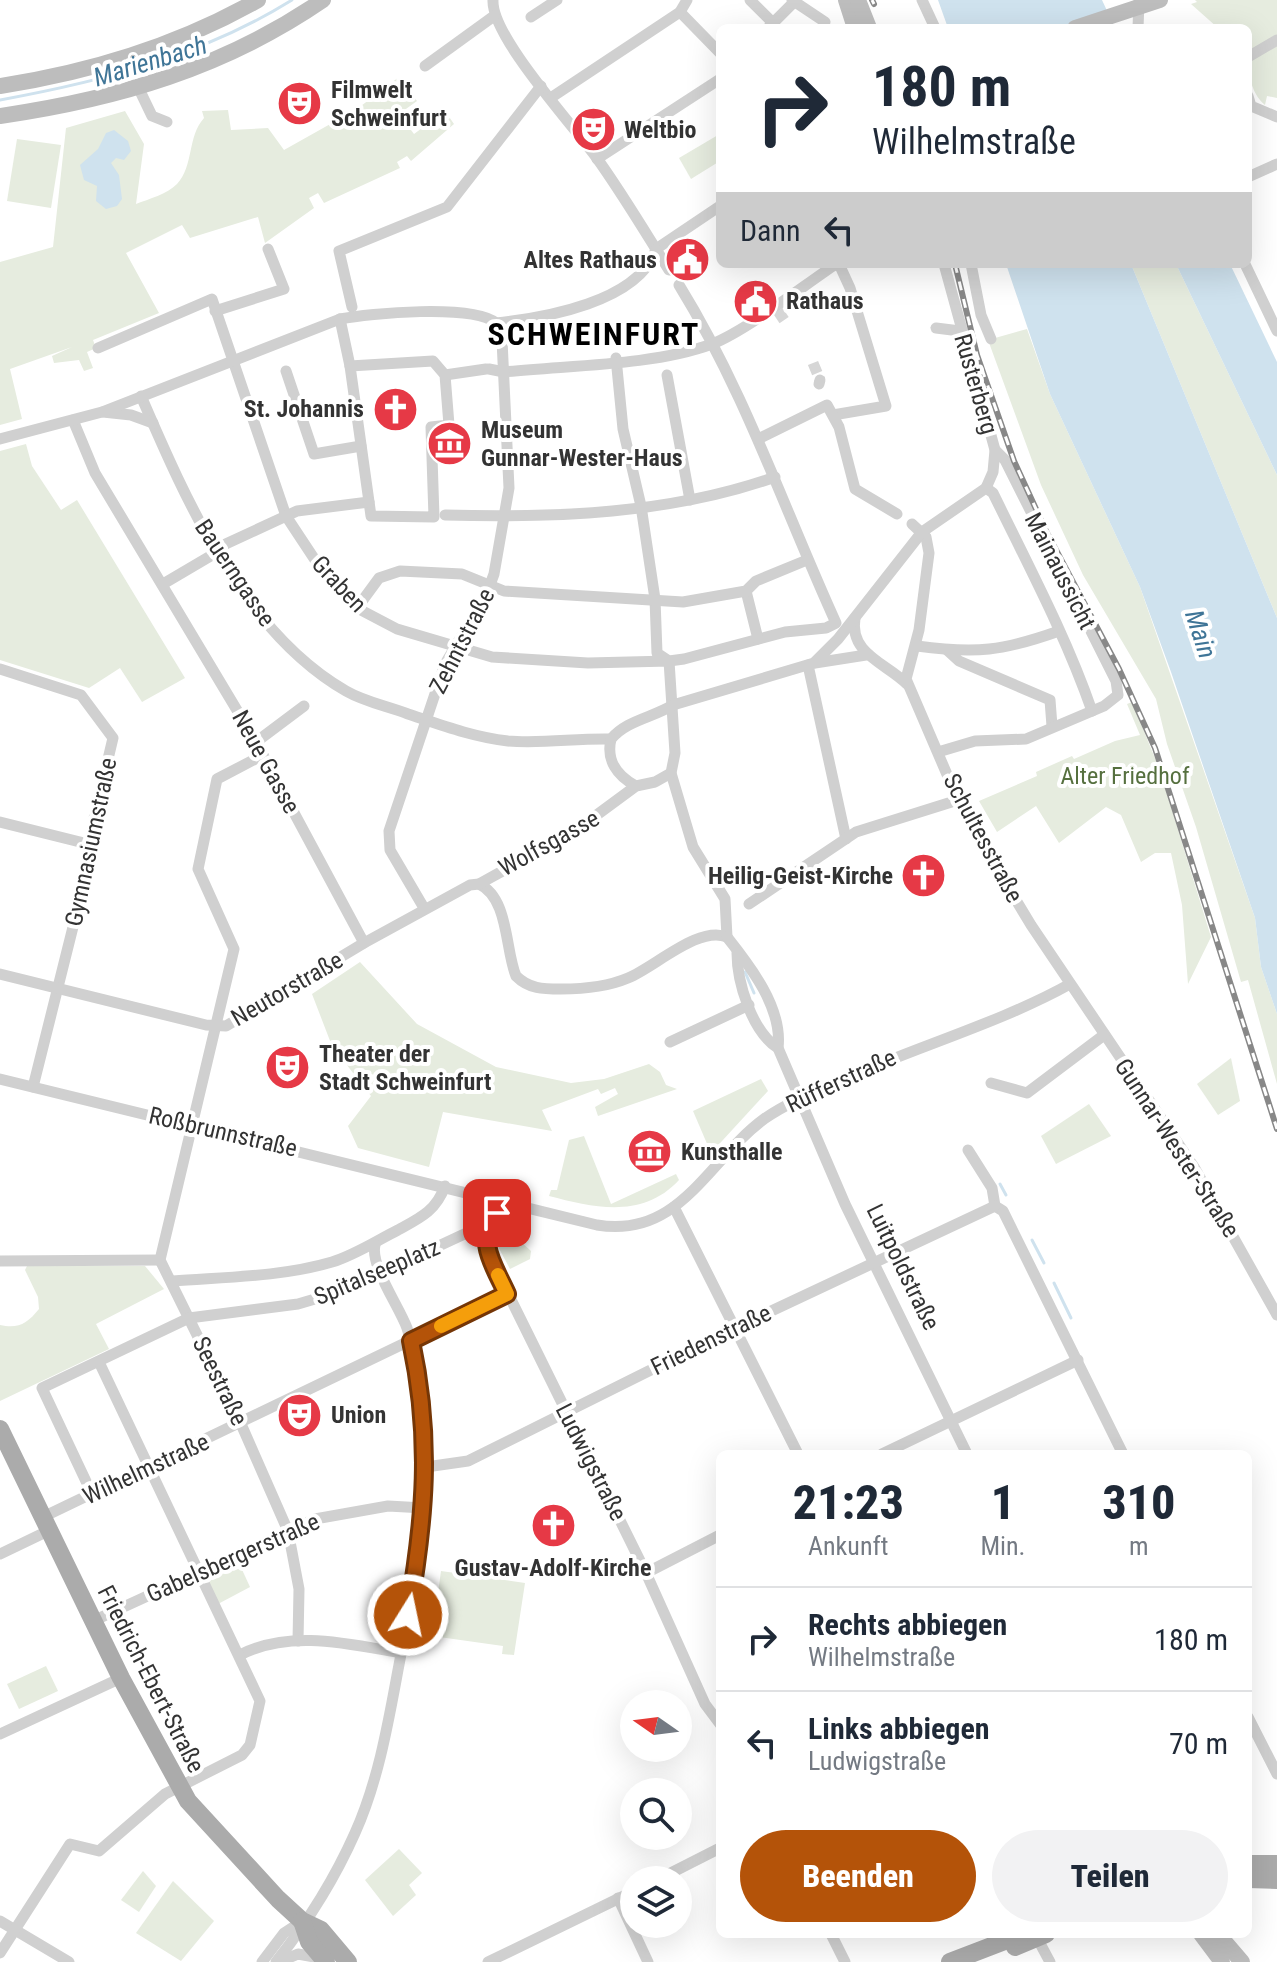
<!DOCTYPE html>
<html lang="de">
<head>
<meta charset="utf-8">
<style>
  :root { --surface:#fff; --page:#f2f2f3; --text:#1f2937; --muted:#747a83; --line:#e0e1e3; --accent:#b45309 }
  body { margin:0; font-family:"Roboto Condensed",sans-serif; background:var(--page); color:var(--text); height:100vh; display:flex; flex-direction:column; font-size:30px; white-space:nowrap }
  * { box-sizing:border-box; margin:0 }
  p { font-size:26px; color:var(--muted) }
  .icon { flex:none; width:44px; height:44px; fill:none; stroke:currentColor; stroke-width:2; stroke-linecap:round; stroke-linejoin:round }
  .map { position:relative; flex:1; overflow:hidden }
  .drawer { position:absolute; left:716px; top:1450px; width:536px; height:488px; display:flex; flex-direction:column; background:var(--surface); border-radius:12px; box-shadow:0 8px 32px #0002 }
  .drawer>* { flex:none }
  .hud { position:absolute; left:716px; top:24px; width:536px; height:244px; border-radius:12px; box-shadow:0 8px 32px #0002; background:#fff; color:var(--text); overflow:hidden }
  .needle { width:52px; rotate:284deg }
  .tools { position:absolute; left:620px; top:1690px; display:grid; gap:16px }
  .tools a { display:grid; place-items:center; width:72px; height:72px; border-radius:50%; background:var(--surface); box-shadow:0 8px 32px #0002; font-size:40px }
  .pin { position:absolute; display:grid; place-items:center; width:68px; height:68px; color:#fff; margin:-34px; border-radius:16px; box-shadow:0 4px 12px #0006 }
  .me { position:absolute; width:88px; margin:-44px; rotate:10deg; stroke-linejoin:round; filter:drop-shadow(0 0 6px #0008) }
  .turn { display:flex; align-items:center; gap:28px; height:168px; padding:0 24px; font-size:36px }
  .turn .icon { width:104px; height:104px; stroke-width:2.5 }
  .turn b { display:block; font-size:56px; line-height:68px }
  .then { display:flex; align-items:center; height:76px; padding:0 24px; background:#0003; gap:16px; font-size:30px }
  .eta { display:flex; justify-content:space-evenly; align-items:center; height:136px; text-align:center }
  .eta b { font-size:48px; font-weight:800; line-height:56px }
  .action { display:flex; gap:16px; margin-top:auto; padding:16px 24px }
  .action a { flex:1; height:92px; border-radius:48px; background:var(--accent); color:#fff; font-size:32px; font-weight:800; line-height:92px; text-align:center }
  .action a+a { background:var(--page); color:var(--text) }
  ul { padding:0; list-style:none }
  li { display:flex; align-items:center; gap:24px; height:104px; padding:0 24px; border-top:2px solid var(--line) }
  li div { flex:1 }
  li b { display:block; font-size:30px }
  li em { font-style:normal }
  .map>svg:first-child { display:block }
  .green { fill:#e6ecdf }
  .water { fill:#cfe2ee }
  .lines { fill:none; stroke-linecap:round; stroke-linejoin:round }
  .stream { stroke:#cfe2ee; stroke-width:3 }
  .street-tunnel { stroke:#d6d6d6; stroke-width:11; stroke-dasharray:11 5.5; stroke-linecap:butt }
  .street { stroke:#d0d0d0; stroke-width:11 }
  .secondary { stroke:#bdbdbd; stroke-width:16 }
  .primary { stroke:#ababab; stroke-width:18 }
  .rail-casing { stroke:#888; stroke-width:6 }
  .rail { stroke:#fff; stroke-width:3; stroke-dasharray:9; stroke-linecap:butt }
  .secondary-bridge { stroke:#bdbdbd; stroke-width:16 }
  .route-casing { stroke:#753606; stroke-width:20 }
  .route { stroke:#b45309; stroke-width:14 }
  .slow { stroke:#f59e0b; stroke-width:14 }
  .labels { text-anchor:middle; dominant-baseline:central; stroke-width:8; stroke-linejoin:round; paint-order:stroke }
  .poi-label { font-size:24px; font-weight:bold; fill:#333; stroke:#fff; text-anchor:start }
  .street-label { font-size:24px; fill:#333; stroke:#fff }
  .park-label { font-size:24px; fill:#56703f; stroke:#fff }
  .water-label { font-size:26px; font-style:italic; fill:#3f7597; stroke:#fff }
  .district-label { font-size:32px; font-weight:bold; letter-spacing:2px; fill:#000; stroke:#fff }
</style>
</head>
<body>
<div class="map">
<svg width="1277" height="1962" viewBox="0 0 1277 1962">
  <rect width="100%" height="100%" fill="#fff"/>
  <g class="green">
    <path d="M 1195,0 L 1277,0 L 1277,98 L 1267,96 L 1265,105 C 1244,87 1248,53 1248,28 L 1218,28 L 1191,4 L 1197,2 Z"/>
    <path d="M 399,77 L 417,101 L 399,114 L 414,134 L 445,111 L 454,124 L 411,161 L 407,156 L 397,162 L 400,168 L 324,203 L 318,193 L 309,198 L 314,208 L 265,243 L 258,217 L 190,238 L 182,225 L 126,253 L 159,313 L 93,340 L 96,348 L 87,352 L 93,368 L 84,371 L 79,360 L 54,363 L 52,356 L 72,347 L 10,369 L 22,419 L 0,425 L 0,262 L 53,247 L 66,128 L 125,111 L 144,144 L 136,204 C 149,199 167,194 177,184 C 194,166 187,137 204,118 L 202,111 L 228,110 L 231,130 L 268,128 L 284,150 L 357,109 Z"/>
    <polygon points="718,135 720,161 691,179 679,158"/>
    <polygon points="17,139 61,145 51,208 7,201"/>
    <polygon points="1131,264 1176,264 1277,475 1277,618"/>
    <polygon points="1027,329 1050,394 1140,587 1255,918 1261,967 1277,1014 1277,1084 1248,980 1241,982 1196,827 1167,744 1156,699 1083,575 1041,485 988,340"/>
    <polygon points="26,444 32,466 61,510 77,500 185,678 142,702 120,668 89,688 0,660 0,451"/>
    <polygon points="1132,702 1159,768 1211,937 1188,984 1182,905 1171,853 1155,853 1141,862 1121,815 1106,807 1059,843 1036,806 997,832 979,801 1037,776 1036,772 1072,756 1074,759 1115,741 1140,735 1127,704"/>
    <polygon points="360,962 417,1024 496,1067 571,1083 604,1079 649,1064 660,1072 666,1085 677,1089 598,1116 595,1107 618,1094 615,1088 601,1094 598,1089 542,1110 552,1131 443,1112 429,1167 358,1148 348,1126 371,1096 332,1046 312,994"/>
    <polygon points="1231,1058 1240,1101 1218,1115 1197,1084"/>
    <polygon points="761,1079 768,1091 711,1153 693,1111"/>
    <polygon points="1089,1104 1111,1136 1056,1164 1041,1136"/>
    <path d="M 584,1136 L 611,1204 L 676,1174 L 679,1180 C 643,1219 595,1208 549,1196 L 551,1190 L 557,1190 L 569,1140 Z"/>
    <polygon points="510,1220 520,1241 531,1251 530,1259 510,1269 494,1239 496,1228"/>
    <path d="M 27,1266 L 145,1266 L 164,1289 L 96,1324 L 109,1349 L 0,1401 L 0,1325 C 18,1329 27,1324 39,1309 L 38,1297 L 25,1270 Z"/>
    <polygon points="239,1563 250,1587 218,1604 207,1579"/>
    <polygon points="441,1571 525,1583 514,1655 502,1654 503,1646 432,1636"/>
    <polygon points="46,1666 58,1691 19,1709 7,1684"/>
    <polygon points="399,1849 422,1873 409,1885 416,1895 393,1916 365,1880"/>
    <polygon points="143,1871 156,1886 139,1912 121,1900"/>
    <polygon points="173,1881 214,1921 181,1961 136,1933"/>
  </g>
  <g class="water">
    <polygon points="938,0 1102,0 1115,28 948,28"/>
    <polygon points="114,130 128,141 131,151 124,160 116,158 111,163 119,175 122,199 117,206 106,209 96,201 97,186 84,180 80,165 98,149 106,133"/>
    <polygon points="1006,264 1131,264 1277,618 1277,1014 1261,967 1255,918 1171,672 1140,587 1050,394"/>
    <polygon points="1176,264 1230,264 1277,362 1277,475"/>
  </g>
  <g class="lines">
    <g class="stream">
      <path d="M 0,100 C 103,81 202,56 292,0"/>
      <polyline points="745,972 754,993"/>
      <polyline points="1000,1184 1006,1195"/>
      <polyline points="1032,1240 1044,1263"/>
      <polyline points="1054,1283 1071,1318"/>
    </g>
    <g class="street-tunnel">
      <polyline points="778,311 786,323"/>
      <polyline points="813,363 820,380"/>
    </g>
    <g class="street">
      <path d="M 493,0 C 491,36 572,124 596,157 C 622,193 645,232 669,270"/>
      <polyline points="750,0 773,23"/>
      <polyline points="792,0 825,22"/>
      <polyline points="922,0 935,28"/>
      <polyline points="680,12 720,53"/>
      <polyline points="531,17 557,0"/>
      <polyline points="768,28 796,0"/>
      <polyline points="1138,28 1139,1"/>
      <polyline points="1248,57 1277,40"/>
      <polyline points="425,66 494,16"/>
      <polyline points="139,89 152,116 167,122"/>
      <polyline points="1248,96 1251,106 1277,117"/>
      <polyline points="552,97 680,12 687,0"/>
      <polyline points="597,159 720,79"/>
      <polyline points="1248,177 1277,164"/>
      <polyline points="656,249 720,206"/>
      <polyline points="971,264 981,315 991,339"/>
      <polyline points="1245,264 1277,331"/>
      <polyline points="352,307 339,251 447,207 541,86"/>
      <polyline points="215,311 284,289 268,249"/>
      <polyline points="340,319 350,366"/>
      <path d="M 496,323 C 544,318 639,302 656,249"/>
      <polyline points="936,328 960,331"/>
      <polyline points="98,348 212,299 286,516 325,575 357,608 397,629 492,657 588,663 669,661 675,753 671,773 693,847 725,899 727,937"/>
      <path d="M 616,358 L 623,429 L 641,506 L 655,599 L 657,653 L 669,661 L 684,659 L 785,632 L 826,628 L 836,623 C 784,509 745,392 679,285"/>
      <polygon points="433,361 445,375 449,425 431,427 434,517 371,516 350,366"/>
      <path d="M 489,369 L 504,372 C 569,365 652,366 712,344 C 747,330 803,286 836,264"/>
      <polyline points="286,371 314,454 361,446"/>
      <polyline points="445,375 486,369"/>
      <polyline points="667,375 690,500"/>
      <polyline points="819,384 820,380"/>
      <path d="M 141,396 C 186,500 243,632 346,691 C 365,702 387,706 408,714 C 441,725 473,737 508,741 C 542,744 577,738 611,739"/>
      <polyline points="103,412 131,415 153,423"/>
      <polyline points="833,415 886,406 850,288 839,264"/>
      <polyline points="73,420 95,473 256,742 364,943"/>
      <path d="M 0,439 L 102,412 L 340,319 C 370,313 473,304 496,323"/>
      <polyline points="758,439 827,405 839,427 855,489 897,514"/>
      <path d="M 986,488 L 993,493 C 1028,565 1066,636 1092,711"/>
      <path d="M 445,515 C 555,518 671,514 775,477"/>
      <polyline points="912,524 926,537 929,553 919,630 906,679 964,814 1031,925 1194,1167 1277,1315"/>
      <polyline points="217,548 297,511 369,502"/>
      <polyline points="163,584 219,551"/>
      <polyline points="746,591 758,639"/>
      <polyline points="357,608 379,578 400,571 462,574 504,591 683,602 746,591 756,581 807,560"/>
      <path d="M 855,618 C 849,654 886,663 907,684"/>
      <path d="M 917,646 C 976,654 1003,651 1059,631"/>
      <polyline points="947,650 959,661 1050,700 1052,726"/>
      <polyline points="815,663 866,655"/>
      <polyline points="808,665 846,839"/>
      <polyline points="0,669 81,695 113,738 90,835 90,859 33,1087"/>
      <path d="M 611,739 C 627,720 652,718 673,705 L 814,663 L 838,639 L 922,532 L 986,488 L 993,472 L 995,450 L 944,264"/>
      <path d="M 611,739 C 606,760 617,776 636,786"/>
      <polyline points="256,742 304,706"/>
      <polyline points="938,752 975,741 1026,739 1104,706 1118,695 1116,681 1005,460 995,450"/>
      <polyline points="263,755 217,779 198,869 234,949 160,1260 241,1424 288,1531 299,1589 298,1641"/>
      <polyline points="0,822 88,844"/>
      <path d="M 479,884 C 509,898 505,950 516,976 C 529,989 543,989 561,989 C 584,989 607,987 628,978 C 655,967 699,925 727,937"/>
      <polyline points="749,904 856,832 958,800"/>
      <polyline points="424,908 390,850 389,831 445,664 487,593 494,574 509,488 502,340 496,323"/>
      <path d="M 727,937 C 750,966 783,1008 778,1048"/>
      <path d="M 737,953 C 737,982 752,1032 778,1048 L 845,1204 L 967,1454"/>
      <polyline points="0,974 206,1025 226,1026 364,943 470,885 479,884 575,831 636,786 655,782 671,773"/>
      <polyline points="670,1042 749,1005"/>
      <path d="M 0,1079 L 597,1225 C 680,1239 708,1160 764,1119 C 787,1103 814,1092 840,1081 C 915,1047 1000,1023 1070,984"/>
      <polyline points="991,1083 1027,1093 1104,1035"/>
      <polyline points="968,1150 992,1188 995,1206 1003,1211 1123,1454"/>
      <path d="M 510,1203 C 492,1217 480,1232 489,1255 L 646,1573 L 705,1704 L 720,1724"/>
      <polyline points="674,1207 798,1454"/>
      <polyline points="0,1261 160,1260"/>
      <path d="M 173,1281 C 225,1277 281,1277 332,1262 C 355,1255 376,1241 398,1230 C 420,1218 436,1211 445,1186"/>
      <polyline points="882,1454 1078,1360"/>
      <polyline points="426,1467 468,1461 735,1328 995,1206"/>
      <polyline points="92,1494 42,1388 189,1318 298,1304 342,1291 473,1230 486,1231"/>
      <polyline points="43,1517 507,1294"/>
      <polyline points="0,1554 50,1530"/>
      <polyline points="646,1573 720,1535"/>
      <polyline points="93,1621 315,1519 388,1506 424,1508"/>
      <path d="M 240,1655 C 290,1629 349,1644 401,1653"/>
      <polyline points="1248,1717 1277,1774"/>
      <polyline points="0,1734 121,1678"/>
      <polyline points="657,1880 720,1848"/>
      <polyline points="618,1898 648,1962"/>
      <polyline points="0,1921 69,1962"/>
      <polyline points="831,1934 845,1962"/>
      <polyline points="1035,1934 1050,1962"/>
      <polyline points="0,1953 70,1844 99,1851 165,1794 242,1755 250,1745 260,1701 99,1362"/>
      <polyline points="262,1962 284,1933 301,1922"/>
      <path d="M 276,1962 C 306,1924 335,1878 355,1833 C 378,1782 388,1724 398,1670 C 416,1576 435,1482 421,1387 C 418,1368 413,1347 407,1328 C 399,1306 370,1266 375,1245"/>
      <polyline points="279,1962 298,1954 319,1958"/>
      <polyline points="488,1962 634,1891"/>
    </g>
    <g class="secondary">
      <polyline points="846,0 855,28"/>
      <polyline points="858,0 869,28"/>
      <path d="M 0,86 C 92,72 177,46 258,0"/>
      <path d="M 0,116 C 117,99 224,68 323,0"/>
      <polyline points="1201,1934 1222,1962"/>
      <polyline points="1218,1934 1242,1962"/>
    </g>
    <g class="primary">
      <polyline points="0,1429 121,1678 188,1801 278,1899 302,1921 321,1930 348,1962"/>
      <polyline points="1248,1864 1277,1864"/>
      <polyline points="1248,1879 1277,1880"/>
      <polyline points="302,1921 309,1942 326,1962"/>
      <polyline points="1015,1947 1046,1934"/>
      <polyline points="950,1962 1023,1934"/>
    </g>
    <defs>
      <g id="rail">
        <polyline points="872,0 874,4"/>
        <polyline points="955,264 977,355 1014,461 1047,533 1119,669 1155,748 1277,1129"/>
      </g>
    </defs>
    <use href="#rail" class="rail-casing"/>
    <use href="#rail" class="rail"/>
    <polyline class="secondary-bridge" points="1075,28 1160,0"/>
  </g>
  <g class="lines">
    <defs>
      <path id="route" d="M 408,1615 C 425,1518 432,1439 411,1341 L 507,1294 C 494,1265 475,1242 497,1213"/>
    </defs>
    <use href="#route" class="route-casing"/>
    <use href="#route" class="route"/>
    <polyline class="slow" points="441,1326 507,1294 498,1275"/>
  </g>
  <defs>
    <symbol id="theatre-disc" viewBox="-11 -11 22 22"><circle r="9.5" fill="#e63946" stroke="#fff"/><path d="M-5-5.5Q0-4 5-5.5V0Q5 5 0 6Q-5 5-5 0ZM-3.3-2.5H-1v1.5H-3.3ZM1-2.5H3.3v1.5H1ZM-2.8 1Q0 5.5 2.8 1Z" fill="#fff"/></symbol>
    <symbol id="civic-disc" viewBox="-11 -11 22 22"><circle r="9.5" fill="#e63946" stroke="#fff"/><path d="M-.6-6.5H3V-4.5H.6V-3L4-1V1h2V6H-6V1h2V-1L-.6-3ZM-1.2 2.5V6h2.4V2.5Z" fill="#fff"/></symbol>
    <symbol id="church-disc" viewBox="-11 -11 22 22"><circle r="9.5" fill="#e63946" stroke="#fff"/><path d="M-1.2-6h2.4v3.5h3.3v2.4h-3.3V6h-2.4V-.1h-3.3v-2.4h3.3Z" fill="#fff"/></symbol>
    <symbol id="museum-disc" viewBox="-11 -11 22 22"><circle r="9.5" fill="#e63946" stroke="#fff"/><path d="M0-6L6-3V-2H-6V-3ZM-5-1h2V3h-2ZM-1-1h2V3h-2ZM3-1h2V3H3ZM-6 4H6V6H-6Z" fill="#fff"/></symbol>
  </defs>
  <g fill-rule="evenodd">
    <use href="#theatre-disc" x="274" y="78" width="51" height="51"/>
    <use href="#theatre-disc" x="568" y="104" width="51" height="51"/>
    <use href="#civic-disc" x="662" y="234" width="51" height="51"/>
    <use href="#civic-disc" x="730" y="276" width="51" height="51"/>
    <use href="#church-disc" x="370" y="384" width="51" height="51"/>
    <use href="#museum-disc" x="424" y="418" width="51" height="51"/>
    <use href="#church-disc" x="898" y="850" width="51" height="51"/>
    <use href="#theatre-disc" x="262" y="1042" width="51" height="51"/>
    <use href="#museum-disc" x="624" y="1126" width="51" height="51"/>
    <use href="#theatre-disc" x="274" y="1390" width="51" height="51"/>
    <use href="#church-disc" x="528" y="1500" width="51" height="51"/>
  </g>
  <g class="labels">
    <g class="poi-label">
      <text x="331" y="90">Filmwelt<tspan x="331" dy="28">Schweinfurt</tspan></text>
      <text x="624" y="130">Weltbio</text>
      <text x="657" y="260" text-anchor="end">Altes Rathaus</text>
      <text x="786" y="301">Rathaus</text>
      <text x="364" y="409" text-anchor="end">St. Johannis</text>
      <text x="481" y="430">Museum<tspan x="481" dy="28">Gunnar-Wester-Haus</tspan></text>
      <text x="893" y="876" text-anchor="end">Heilig-Geist-Kirche</text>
      <text x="319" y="1054">Theater der<tspan x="319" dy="28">Stadt Schweinfurt</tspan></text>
      <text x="681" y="1152">Kunsthalle</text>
      <text x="331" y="1415">Union</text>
      <text x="553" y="1568" text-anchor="middle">Gustav-Adolf-Kirche</text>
    </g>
    <g class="street-label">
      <text transform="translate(976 384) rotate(74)">Rusterberg</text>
      <text transform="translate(1060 571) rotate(63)">Mainaussicht</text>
      <text transform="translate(235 573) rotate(56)">Bauerngasse</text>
      <text transform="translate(339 584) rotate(47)">Graben</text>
      <text transform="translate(462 641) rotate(-63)">Zehntstraße</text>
      <text transform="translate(266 762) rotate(61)">Neue Gasse</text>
      <text transform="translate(983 838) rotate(62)">Schultesstraße</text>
      <text transform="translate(91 842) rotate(-78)">Gymnasiumstraße</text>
      <text transform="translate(549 843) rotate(-29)">Wolfsgasse</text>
      <text transform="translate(287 989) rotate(-30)">Neutorstraße</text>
      <text transform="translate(841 1081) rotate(-25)">Rüfferstraße</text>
      <text transform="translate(223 1132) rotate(13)">Roßbrunnstraße</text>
      <text transform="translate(1177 1148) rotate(57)">Gunnar-Wester-Straße</text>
      <text transform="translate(903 1267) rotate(64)">Luitpoldstraße</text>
      <text transform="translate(377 1272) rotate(-23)">Spitalseeplatz</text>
      <text transform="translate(711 1340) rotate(-26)">Friedenstraße</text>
      <text transform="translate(220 1381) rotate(64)">Seestraße</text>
      <text transform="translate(591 1462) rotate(63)">Ludwigstraße</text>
      <text transform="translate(146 1469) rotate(-25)">Wilhelmstraße</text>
      <text transform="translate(233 1558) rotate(-24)">Gabelsbergerstraße</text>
      <text transform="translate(151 1679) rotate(63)">Friedrich-Ebert-Straße</text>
    </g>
    <g class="park-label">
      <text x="1125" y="776">Alter Friedhof</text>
    </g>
    <g class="water-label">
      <text transform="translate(150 61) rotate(-17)">Marienbach</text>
      <text transform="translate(1201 634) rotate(72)">Main</text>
    </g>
    <g class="district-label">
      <text x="594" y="334">SCHWEINFURT</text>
    </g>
  </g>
</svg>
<div class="tools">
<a><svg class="needle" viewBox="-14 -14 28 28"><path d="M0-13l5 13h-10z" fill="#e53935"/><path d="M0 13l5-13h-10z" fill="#747a83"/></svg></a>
<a><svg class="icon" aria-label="search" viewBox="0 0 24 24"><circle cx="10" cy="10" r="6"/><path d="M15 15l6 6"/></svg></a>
<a><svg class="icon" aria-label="layers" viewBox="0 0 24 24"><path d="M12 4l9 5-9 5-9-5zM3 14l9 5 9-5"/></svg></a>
</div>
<div class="pin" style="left:497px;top:1213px;background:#d93025"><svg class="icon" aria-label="arrive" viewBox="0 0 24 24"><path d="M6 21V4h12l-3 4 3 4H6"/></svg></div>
<svg class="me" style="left:408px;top:1615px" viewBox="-20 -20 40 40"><circle r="17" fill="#b45309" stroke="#fff" stroke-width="3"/><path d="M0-11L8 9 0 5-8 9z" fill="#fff"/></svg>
<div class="hud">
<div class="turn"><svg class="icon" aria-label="right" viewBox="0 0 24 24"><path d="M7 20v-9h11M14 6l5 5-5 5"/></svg><div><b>180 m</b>Wilhelmstraße</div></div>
<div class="then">Dann<svg class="icon" aria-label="left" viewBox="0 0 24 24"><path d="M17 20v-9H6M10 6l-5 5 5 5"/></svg></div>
</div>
<section class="drawer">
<div class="eta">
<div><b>21:23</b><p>Ankunft</p></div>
<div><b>1</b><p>Min.</p></div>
<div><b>310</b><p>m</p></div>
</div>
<ul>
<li><svg class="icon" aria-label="right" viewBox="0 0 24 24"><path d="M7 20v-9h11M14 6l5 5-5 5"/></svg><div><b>Rechts abbiegen</b><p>Wilhelmstraße</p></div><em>180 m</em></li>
<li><svg class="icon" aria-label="left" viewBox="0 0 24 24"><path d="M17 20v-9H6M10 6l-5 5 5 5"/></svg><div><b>Links abbiegen</b><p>Ludwigstraße</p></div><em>70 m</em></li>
</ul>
<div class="action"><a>Beenden</a><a>Teilen</a></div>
</section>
</div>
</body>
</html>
